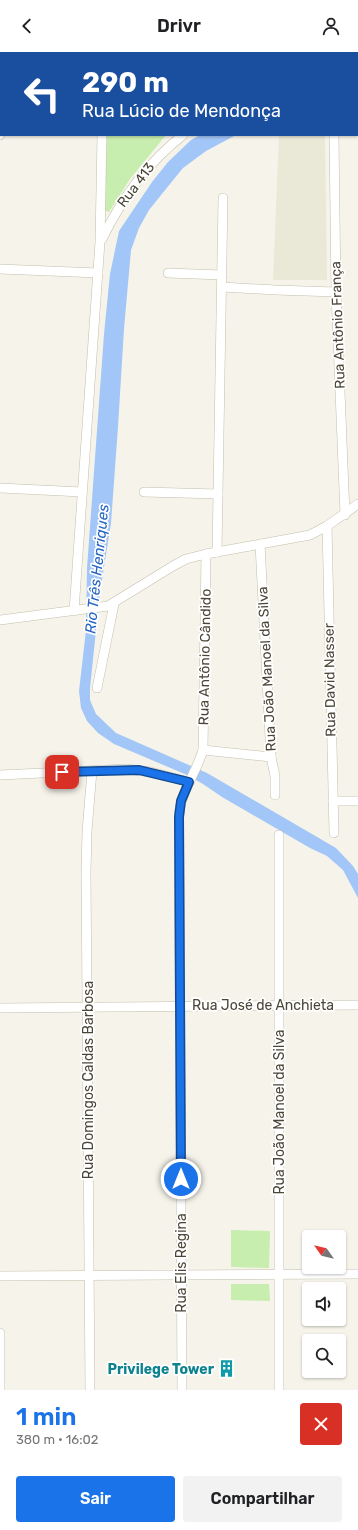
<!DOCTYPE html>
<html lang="pt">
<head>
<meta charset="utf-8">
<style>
  :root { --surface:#fff; --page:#f2f2f2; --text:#202124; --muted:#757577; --accent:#1a73e8 }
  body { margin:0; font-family:Rubik,sans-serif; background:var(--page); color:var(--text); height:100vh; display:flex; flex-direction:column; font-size:15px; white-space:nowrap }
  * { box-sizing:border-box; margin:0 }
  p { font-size:13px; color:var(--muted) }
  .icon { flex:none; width:22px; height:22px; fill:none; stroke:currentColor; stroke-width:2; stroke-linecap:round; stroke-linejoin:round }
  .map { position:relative; height:1338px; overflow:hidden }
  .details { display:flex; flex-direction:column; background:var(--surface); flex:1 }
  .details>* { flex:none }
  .guide { position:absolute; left:0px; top:0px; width:358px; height:84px; box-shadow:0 1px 3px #0004; background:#1a4fa0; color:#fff; overflow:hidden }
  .needle { width:26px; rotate:304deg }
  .controls { position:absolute; left:302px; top:1178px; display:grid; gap:8px }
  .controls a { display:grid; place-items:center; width:44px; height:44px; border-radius:4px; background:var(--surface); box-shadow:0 1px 3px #0004; font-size:20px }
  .pin { position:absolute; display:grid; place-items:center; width:34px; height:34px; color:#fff; margin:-17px; border-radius:8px; box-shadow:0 2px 6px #0006 }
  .me { position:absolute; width:44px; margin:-22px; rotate:0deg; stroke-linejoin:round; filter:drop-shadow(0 0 3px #0008) }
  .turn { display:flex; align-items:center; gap:14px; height:84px; padding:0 16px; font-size:18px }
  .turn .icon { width:52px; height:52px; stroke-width:2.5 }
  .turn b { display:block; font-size:28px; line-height:34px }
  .round { display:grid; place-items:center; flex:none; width:42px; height:42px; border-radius:4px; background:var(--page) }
  .head { display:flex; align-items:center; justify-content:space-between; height:68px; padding:0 16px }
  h1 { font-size:24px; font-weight:600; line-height:30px; color:var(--accent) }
  .action { display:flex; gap:8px; margin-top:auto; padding:8px 16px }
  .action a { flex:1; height:46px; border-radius:4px; background:var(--accent); color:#fff; font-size:16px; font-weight:600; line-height:46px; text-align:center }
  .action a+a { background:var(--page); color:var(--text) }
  header { display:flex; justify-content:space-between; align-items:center; height:52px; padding:0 16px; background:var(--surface); font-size:18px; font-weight:600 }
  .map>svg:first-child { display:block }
  .residential { fill:#eae8d7 }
  .green { fill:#c7edaf }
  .water { fill:#a2c6f7 }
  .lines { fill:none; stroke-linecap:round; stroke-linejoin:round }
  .minor-casing { stroke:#c3bfab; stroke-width:10 }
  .minor { stroke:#fff; stroke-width:9 }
  .route-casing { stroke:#114b97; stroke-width:10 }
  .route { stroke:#1a73e8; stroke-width:7 }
  .labels { text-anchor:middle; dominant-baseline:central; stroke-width:3.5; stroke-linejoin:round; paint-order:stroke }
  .street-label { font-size:14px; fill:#4b4637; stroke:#fff }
  .culture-label { font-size:14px; font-weight:bold; fill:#0d838f; stroke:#fff; text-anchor:end }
  .water-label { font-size:15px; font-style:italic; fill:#2565c2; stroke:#fff }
</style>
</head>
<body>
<header><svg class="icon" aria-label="back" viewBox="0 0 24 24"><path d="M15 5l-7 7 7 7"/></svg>Drivr<svg class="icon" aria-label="person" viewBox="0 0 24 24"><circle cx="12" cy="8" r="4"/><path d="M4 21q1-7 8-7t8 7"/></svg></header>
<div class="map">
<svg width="358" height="1338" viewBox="0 0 358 1338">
  <rect width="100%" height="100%" fill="#f6f4ea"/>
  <polygon class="residential" points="279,83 325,83 327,228 273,228"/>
  <g class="green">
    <polygon points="107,83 166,83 130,127 109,160 106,159 104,156"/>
    <polygon points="231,1178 270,1179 269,1216 231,1215"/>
    <polygon points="231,1232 269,1232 270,1249 231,1248"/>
  </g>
  <polygon class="water" points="200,83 236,83 206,99 183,116 174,127 149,158 139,176 131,198 124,277 118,375 111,471 100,540 90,636 90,648 96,662 116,681 207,721 336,796 353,814 358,822 358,846 343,818 327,804 310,796 222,745 203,732 187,723 114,692 98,681 87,669 81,656 79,639 86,578 87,516 104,282 110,222 119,179 152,130 168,110 191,88"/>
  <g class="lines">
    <defs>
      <g id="minor">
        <polyline points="105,0 106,1"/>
        <polyline points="300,0 302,1"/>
        <polyline points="5,1 5,0"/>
        <polyline points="330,1 331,0"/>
        <polyline points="0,83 1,66"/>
        <polyline points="334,83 336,240 345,463"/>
        <path d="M 102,187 C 122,146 147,111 183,83"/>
        <polyline points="0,217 98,221"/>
        <polyline points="168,221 222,223"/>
        <polyline points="222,235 276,238 336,240"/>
        <polyline points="0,436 82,440"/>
        <polyline points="144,440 218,442"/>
        <polyline points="327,474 334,781"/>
        <polyline points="260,492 271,705 275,724 275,743"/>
        <polyline points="217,500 223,146"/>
        <polyline points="74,559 100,190 102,83"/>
        <polyline points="0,568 108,554 173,514 186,507 206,502 310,483 327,474 358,452"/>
        <polyline points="97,636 114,552"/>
        <polyline points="203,698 271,705"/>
        <polyline points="0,723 126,717 151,720 189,730"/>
        <polyline points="333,749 358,749"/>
        <polyline points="279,783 279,1338"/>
        <polyline points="0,956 358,953"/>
        <polyline points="0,1224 358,1222"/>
        <polyline points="0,1281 0,1338"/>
        <polyline points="90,1338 86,820 87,779 92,719"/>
        <path d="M 182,1338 L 179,765 C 180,740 196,722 203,698 L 206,502"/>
      </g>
    </defs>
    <use href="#minor" class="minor-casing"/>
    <use href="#minor" class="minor"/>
  </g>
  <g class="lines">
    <defs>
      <polyline id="route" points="62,720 139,718 189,730 181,749 179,765 181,1127"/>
    </defs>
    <use href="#route" class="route-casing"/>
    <use href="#route" class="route"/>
  </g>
  <defs>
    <symbol id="building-bare" viewBox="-9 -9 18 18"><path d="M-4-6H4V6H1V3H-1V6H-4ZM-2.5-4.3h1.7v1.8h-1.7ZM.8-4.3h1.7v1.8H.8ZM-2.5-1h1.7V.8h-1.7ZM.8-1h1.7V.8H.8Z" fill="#0f9aa8" stroke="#fff" stroke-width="2.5" paint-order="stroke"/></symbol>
  </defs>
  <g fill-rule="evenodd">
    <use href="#building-bare" x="214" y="1304" width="25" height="25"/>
  </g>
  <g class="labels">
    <g class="street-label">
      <text transform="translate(136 133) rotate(-53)">Rua 413</text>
      <text transform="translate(338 273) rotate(-92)">Rua Antônio França</text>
      <text transform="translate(205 605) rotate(-89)">Rua Antônio Cândido</text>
      <text transform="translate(267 617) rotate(-93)">Rua João Manoel da Silva</text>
      <text transform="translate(330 628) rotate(-91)">Rua David Nasser</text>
      <text x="263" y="953">Rua José de Anchieta</text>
      <text transform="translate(88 1028) rotate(-90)">Rua Domingos Caldas Barbosa</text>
      <text transform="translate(279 1060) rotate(-90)">Rua João Manoel da Silva</text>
      <text transform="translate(181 1211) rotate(-90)">Rua Elis Regina</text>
    </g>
    <g class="culture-label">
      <text x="214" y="1317">Privilege Tower</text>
    </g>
    <g class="water-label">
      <text transform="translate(97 517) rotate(-84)">Rio Três Henriques</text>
    </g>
  </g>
</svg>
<div class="controls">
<a><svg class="needle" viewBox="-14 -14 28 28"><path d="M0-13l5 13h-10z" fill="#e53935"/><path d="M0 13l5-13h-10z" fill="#757577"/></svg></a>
<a><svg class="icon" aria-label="sound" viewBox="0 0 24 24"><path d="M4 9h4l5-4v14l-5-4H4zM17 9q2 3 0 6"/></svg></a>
<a><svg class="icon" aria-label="search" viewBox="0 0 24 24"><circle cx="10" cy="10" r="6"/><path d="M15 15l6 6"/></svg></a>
</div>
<div class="pin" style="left:62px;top:720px;background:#d93025"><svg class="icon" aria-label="arrive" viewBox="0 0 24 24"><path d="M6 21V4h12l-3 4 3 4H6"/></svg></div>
<svg class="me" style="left:181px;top:1127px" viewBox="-20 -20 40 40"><circle r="17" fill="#1a73e8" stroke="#fff" stroke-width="3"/><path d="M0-11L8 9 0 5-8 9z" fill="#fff"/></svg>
<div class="guide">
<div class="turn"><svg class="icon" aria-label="left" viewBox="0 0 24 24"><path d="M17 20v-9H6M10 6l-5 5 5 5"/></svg><div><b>290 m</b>Rua Lúcio de Mendonça</div></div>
</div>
</div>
<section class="details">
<div class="head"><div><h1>1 min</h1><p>380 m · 16:02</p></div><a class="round" style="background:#d93025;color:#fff"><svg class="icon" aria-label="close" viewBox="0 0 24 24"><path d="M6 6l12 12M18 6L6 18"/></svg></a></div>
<div class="action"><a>Sair</a><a>Compartilhar</a></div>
</section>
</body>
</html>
